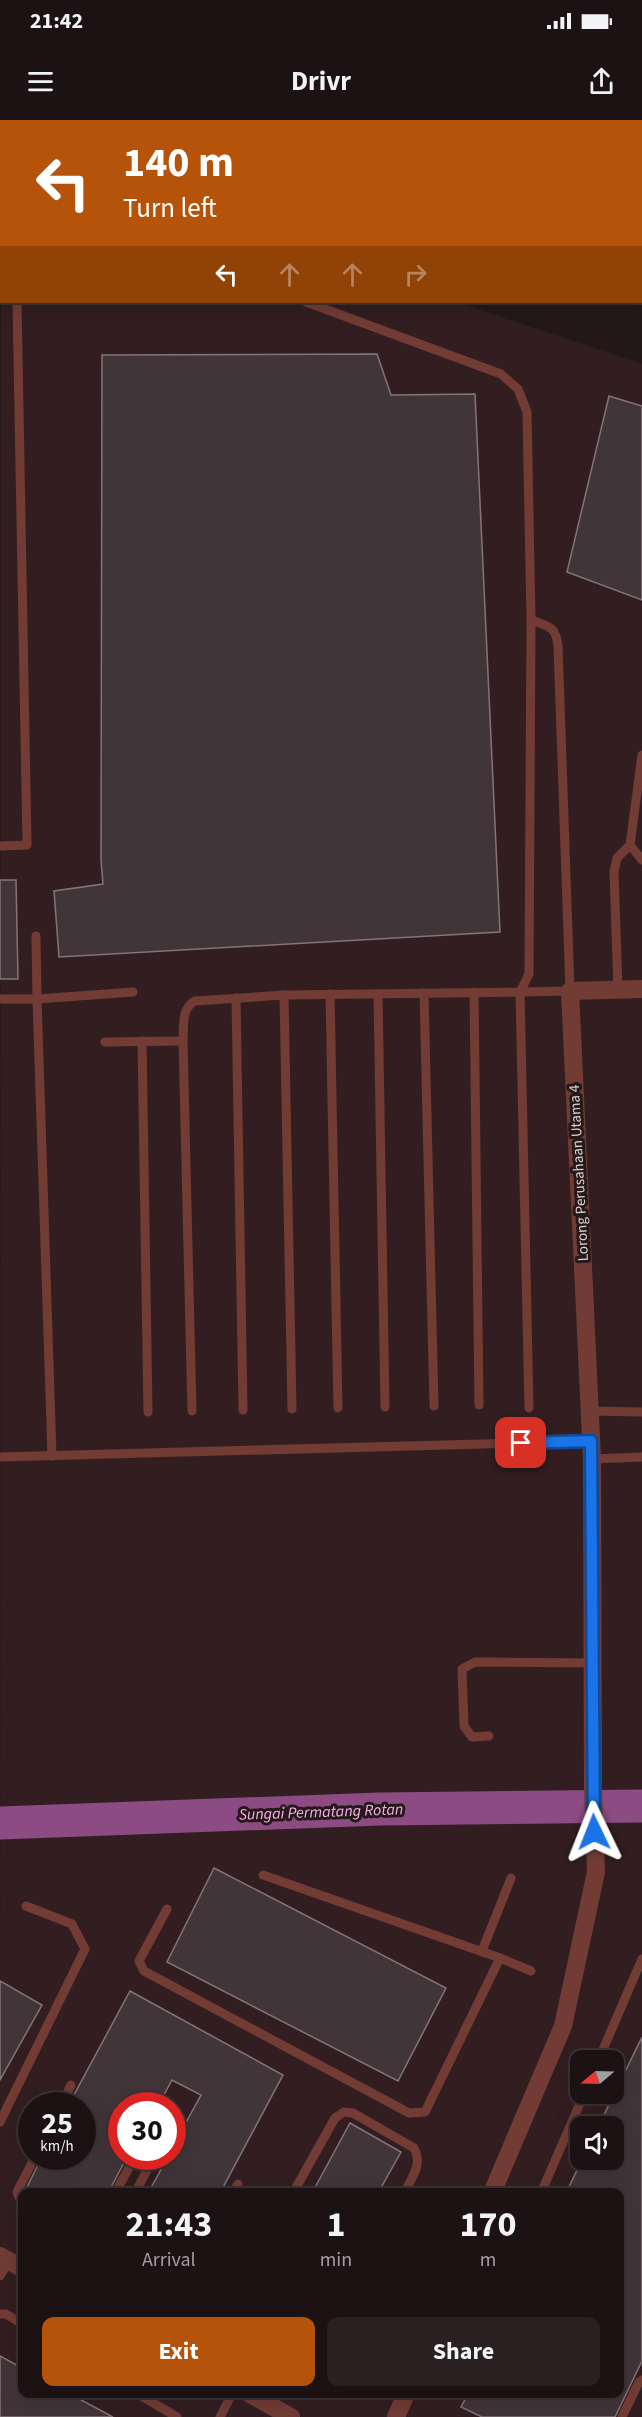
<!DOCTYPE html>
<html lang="en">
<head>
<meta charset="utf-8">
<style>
  :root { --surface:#1c1213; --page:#292021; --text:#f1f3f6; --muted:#a09ea0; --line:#3a3233; --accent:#b45309 }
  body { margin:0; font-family:"Source Sans 3",sans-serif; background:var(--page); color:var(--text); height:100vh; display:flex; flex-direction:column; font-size:22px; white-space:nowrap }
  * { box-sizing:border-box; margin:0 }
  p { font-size:20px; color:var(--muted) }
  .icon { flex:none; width:33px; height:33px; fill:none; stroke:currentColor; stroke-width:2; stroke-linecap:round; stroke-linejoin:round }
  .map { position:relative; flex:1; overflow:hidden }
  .side { position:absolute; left:18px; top:2068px; width:606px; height:210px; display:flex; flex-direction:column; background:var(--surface); border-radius:12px; box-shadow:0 6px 24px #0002,0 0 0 2px var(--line) }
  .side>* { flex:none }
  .top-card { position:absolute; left:0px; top:0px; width:642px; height:183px; box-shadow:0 6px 24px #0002,0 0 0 2px var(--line); background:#b45309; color:#fff; overflow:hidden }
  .needle { width:39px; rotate:251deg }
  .tools { position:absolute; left:570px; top:1930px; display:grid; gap:12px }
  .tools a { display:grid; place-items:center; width:54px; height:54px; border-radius:12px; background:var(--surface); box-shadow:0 6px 24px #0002,0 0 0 2px var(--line); font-size:30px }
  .speed { position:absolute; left:18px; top:1972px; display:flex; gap:12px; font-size:30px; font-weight:700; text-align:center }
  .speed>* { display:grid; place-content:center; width:78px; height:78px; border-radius:50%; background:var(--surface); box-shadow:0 6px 24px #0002,0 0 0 2px var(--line); line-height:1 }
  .speed small { font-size:15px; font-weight:400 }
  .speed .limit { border:9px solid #d22; background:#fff; color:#111 }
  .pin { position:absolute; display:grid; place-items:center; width:51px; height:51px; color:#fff; margin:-26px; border-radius:12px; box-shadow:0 3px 9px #0006 }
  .me { position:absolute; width:66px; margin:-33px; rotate:358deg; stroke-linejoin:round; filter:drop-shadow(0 0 4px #0008) }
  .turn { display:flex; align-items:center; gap:21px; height:126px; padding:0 24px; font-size:27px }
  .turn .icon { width:78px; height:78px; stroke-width:2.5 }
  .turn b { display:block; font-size:42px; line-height:51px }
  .lanes { display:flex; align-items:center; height:57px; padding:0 24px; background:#0003; justify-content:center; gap:30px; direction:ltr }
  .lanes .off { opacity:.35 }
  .eta { display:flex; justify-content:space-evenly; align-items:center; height:102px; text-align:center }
  .eta b { font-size:36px; font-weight:700; line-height:42px }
  .button { display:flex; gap:12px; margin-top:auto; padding:12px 24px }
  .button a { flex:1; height:69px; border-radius:12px; background:var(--accent); color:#fff; font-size:24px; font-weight:700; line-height:69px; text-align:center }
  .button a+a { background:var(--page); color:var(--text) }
  .status { display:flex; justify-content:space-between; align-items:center; height:42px; padding:0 30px; background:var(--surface); direction:ltr }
  .status svg { height:16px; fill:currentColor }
  header { display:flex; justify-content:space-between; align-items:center; height:78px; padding:0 24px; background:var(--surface); font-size:27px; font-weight:700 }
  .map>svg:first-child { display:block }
  .built { fill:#321e21; fill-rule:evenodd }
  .water { fill:#8c4c83 }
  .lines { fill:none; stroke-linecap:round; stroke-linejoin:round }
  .river { stroke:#8c4c83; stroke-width:33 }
  .building { fill:#42353a; stroke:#83747a; stroke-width:1.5 }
  .path { stroke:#75696a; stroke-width:3; stroke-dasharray:1.5 4.5; stroke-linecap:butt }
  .service { stroke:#723c35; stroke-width:9 }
  .minor { stroke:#723c35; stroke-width:18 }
  .route-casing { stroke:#114b97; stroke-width:15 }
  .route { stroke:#1a73e8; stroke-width:10 }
  .labels { text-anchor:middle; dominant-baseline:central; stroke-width:6; stroke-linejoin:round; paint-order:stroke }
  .street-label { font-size:15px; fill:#dbd2d3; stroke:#251819 }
  .water-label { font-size:16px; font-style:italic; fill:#f8afeb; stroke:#251819 }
</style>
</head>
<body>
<div class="status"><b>21:42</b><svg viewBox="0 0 49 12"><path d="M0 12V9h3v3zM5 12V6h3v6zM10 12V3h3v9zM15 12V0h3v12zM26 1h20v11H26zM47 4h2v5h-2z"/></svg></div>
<header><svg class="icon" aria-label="menu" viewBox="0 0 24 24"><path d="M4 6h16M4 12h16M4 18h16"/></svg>Drivr<svg class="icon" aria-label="share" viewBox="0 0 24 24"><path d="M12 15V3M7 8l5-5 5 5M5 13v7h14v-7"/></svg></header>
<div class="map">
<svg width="642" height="2297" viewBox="0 0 642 2297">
  <rect width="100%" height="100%" fill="#251819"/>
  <path class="built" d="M 1,152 L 2,182 L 456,182 L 642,244 L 642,2297 L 0,2297 ZM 580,1941 L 614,1941 L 614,1974 L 580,1974 ZM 32,1986 L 82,1986 L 82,2037 L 32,2037 ZM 122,1986 L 172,1986 L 172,2037 L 122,2037 ZM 580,2007 L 614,2007 L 614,2040 L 580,2040 ZM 22,2073 L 620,2073 L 620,2274 L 22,2274 Z"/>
  <polygon class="water" points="442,0 642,0 642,93 640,2"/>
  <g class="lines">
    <polyline class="river" points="0,1703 380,1689 642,1686"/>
  </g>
  <g class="building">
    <polygon points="377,234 391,275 475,274 500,812 59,837 54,771 103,764 101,740 102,235"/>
    <polygon points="609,276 642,286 642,480 567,452"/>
    <polygon points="0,760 16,760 18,859 0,859"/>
    <polygon points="214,1748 446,1868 398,1961 167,1842"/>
    <polygon points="0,1861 42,1885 0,1960"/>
    <polygon points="130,1871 283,1955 220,2073 148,2073 168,2037 172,2037 172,2028 201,1975 172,1960 158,1986 122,1986 122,2037 127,2037 108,2073 38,2073 27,2067 42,2037 82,2037 82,1986 68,1986"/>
    <polygon points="642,1917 642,2241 615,2297 482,2297 461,2287 468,2274 620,2274 620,2073 566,2073 582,2040 614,2040 614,2007 598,2007"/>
    <polygon points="350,2003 401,2032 378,2073 312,2073"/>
    <polygon points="0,2236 22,2248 22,2274 70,2274 113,2297 0,2297"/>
  </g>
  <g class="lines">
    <g class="path">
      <polyline points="394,0 398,2"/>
      <polyline points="640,103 642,104"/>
    </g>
    <g class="service">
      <polyline points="0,180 2,180"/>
      <polyline points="630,725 642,740"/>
      <polyline points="0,726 27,725 17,182"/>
      <polyline points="36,816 37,879 133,872"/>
      <polyline points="618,870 614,752 617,738 630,725 642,635"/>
      <polyline points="474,872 479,1285"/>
      <polyline points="424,873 434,1286"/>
      <polyline points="330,874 338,1288"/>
      <polyline points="378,874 385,1287"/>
      <polyline points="284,875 292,1289"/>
      <polyline points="236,878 243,1290"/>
      <polyline points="0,879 37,879 52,1336"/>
      <polyline points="142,921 148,1292"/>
      <polyline points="105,922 183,921"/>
      <path d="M 529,1288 L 520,872 L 570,871 L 558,526 C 556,506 548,506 531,500"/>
      <path d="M 192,1291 L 183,921 C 184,907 181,888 195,881 L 284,875 L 520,872 L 529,854 L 531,500 L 527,292 L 518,269 L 501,254 L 306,182"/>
      <polyline points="590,1291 642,1292"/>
      <polyline points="0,1337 591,1321"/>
      <polyline points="592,1339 642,1337"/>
      <polyline points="489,1616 472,1617 464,1606 462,1549 475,1542 593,1543"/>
      <polyline points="263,1755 500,1838"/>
      <polyline points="167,1789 139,1841 144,1851 409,1993 425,1992 500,1838 531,1851"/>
      <polyline points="482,1831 511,1758"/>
      <polyline points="598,1941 642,1839"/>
      <polyline points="61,1986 71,1965"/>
      <polyline points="0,2002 85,1829 72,1804 26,1786"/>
      <polyline points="115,2073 135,2037"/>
      <polyline points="135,2073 154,2037"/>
      <polyline points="233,2073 238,2064"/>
      <path d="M 293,2073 L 335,1998 L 344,1992 L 353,1993 L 414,2028 C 423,2045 412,2057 404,2073"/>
      <polyline points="541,2073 584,1974"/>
      <polyline points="22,2084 17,2072 35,2037"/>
      <polyline points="0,2156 9,2141"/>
      <polyline points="0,2194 6,2194 22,2204"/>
      <polyline points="138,2274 177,2297"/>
      <polyline points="220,2297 232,2274"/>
      <polyline points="622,2297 639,2262 642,2260"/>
    </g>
    <g class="minor">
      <polyline points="492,2073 563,1906 596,1752 593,1671 592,1339 570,871 642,869"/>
      <polyline points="0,2136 22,2148"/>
      <polyline points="250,2274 291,2297"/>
      <polyline points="396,2297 406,2274"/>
    </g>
  </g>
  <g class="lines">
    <defs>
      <polyline id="route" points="521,1323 591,1321 594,1712"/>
    </defs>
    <use href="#route" class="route-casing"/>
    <use href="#route" class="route"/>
  </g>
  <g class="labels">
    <g class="street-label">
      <text transform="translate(579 1053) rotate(-93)">Lorong Perusahaan Utama 4</text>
    </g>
    <g class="water-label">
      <text transform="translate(321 1692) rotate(-2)">Sungai Permatang Rotan</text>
    </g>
  </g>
</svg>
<div class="tools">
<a><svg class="needle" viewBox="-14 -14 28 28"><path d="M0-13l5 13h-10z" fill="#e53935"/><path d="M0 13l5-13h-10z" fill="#a09ea0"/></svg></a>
<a><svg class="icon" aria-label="sound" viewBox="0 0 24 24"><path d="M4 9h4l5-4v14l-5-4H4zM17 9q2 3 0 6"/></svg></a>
</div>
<div class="speed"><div>25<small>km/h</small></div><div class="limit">30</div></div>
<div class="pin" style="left:521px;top:1323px;background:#d93025"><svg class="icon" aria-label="arrive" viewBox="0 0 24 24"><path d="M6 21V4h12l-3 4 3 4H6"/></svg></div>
<svg class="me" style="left:594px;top:1712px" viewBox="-20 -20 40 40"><path d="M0-17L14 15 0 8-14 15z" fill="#1a73e8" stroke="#fff" stroke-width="4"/></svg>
<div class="top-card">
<div class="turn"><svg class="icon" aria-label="left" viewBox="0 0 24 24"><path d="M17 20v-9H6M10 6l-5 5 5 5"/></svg><div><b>140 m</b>Turn left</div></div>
<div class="lanes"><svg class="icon" aria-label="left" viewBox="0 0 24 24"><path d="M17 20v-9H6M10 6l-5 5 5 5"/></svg><svg class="icon off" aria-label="ahead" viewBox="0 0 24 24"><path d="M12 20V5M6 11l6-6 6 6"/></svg><svg class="icon off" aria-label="ahead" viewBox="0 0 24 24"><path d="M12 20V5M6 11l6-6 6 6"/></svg><svg class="icon off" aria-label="right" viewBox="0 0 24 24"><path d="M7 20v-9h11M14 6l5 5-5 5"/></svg></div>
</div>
<section class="side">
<div class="eta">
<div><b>21:43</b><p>Arrival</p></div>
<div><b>1</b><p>min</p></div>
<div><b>170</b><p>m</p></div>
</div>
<div class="button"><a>Exit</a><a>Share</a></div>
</section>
</div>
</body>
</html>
